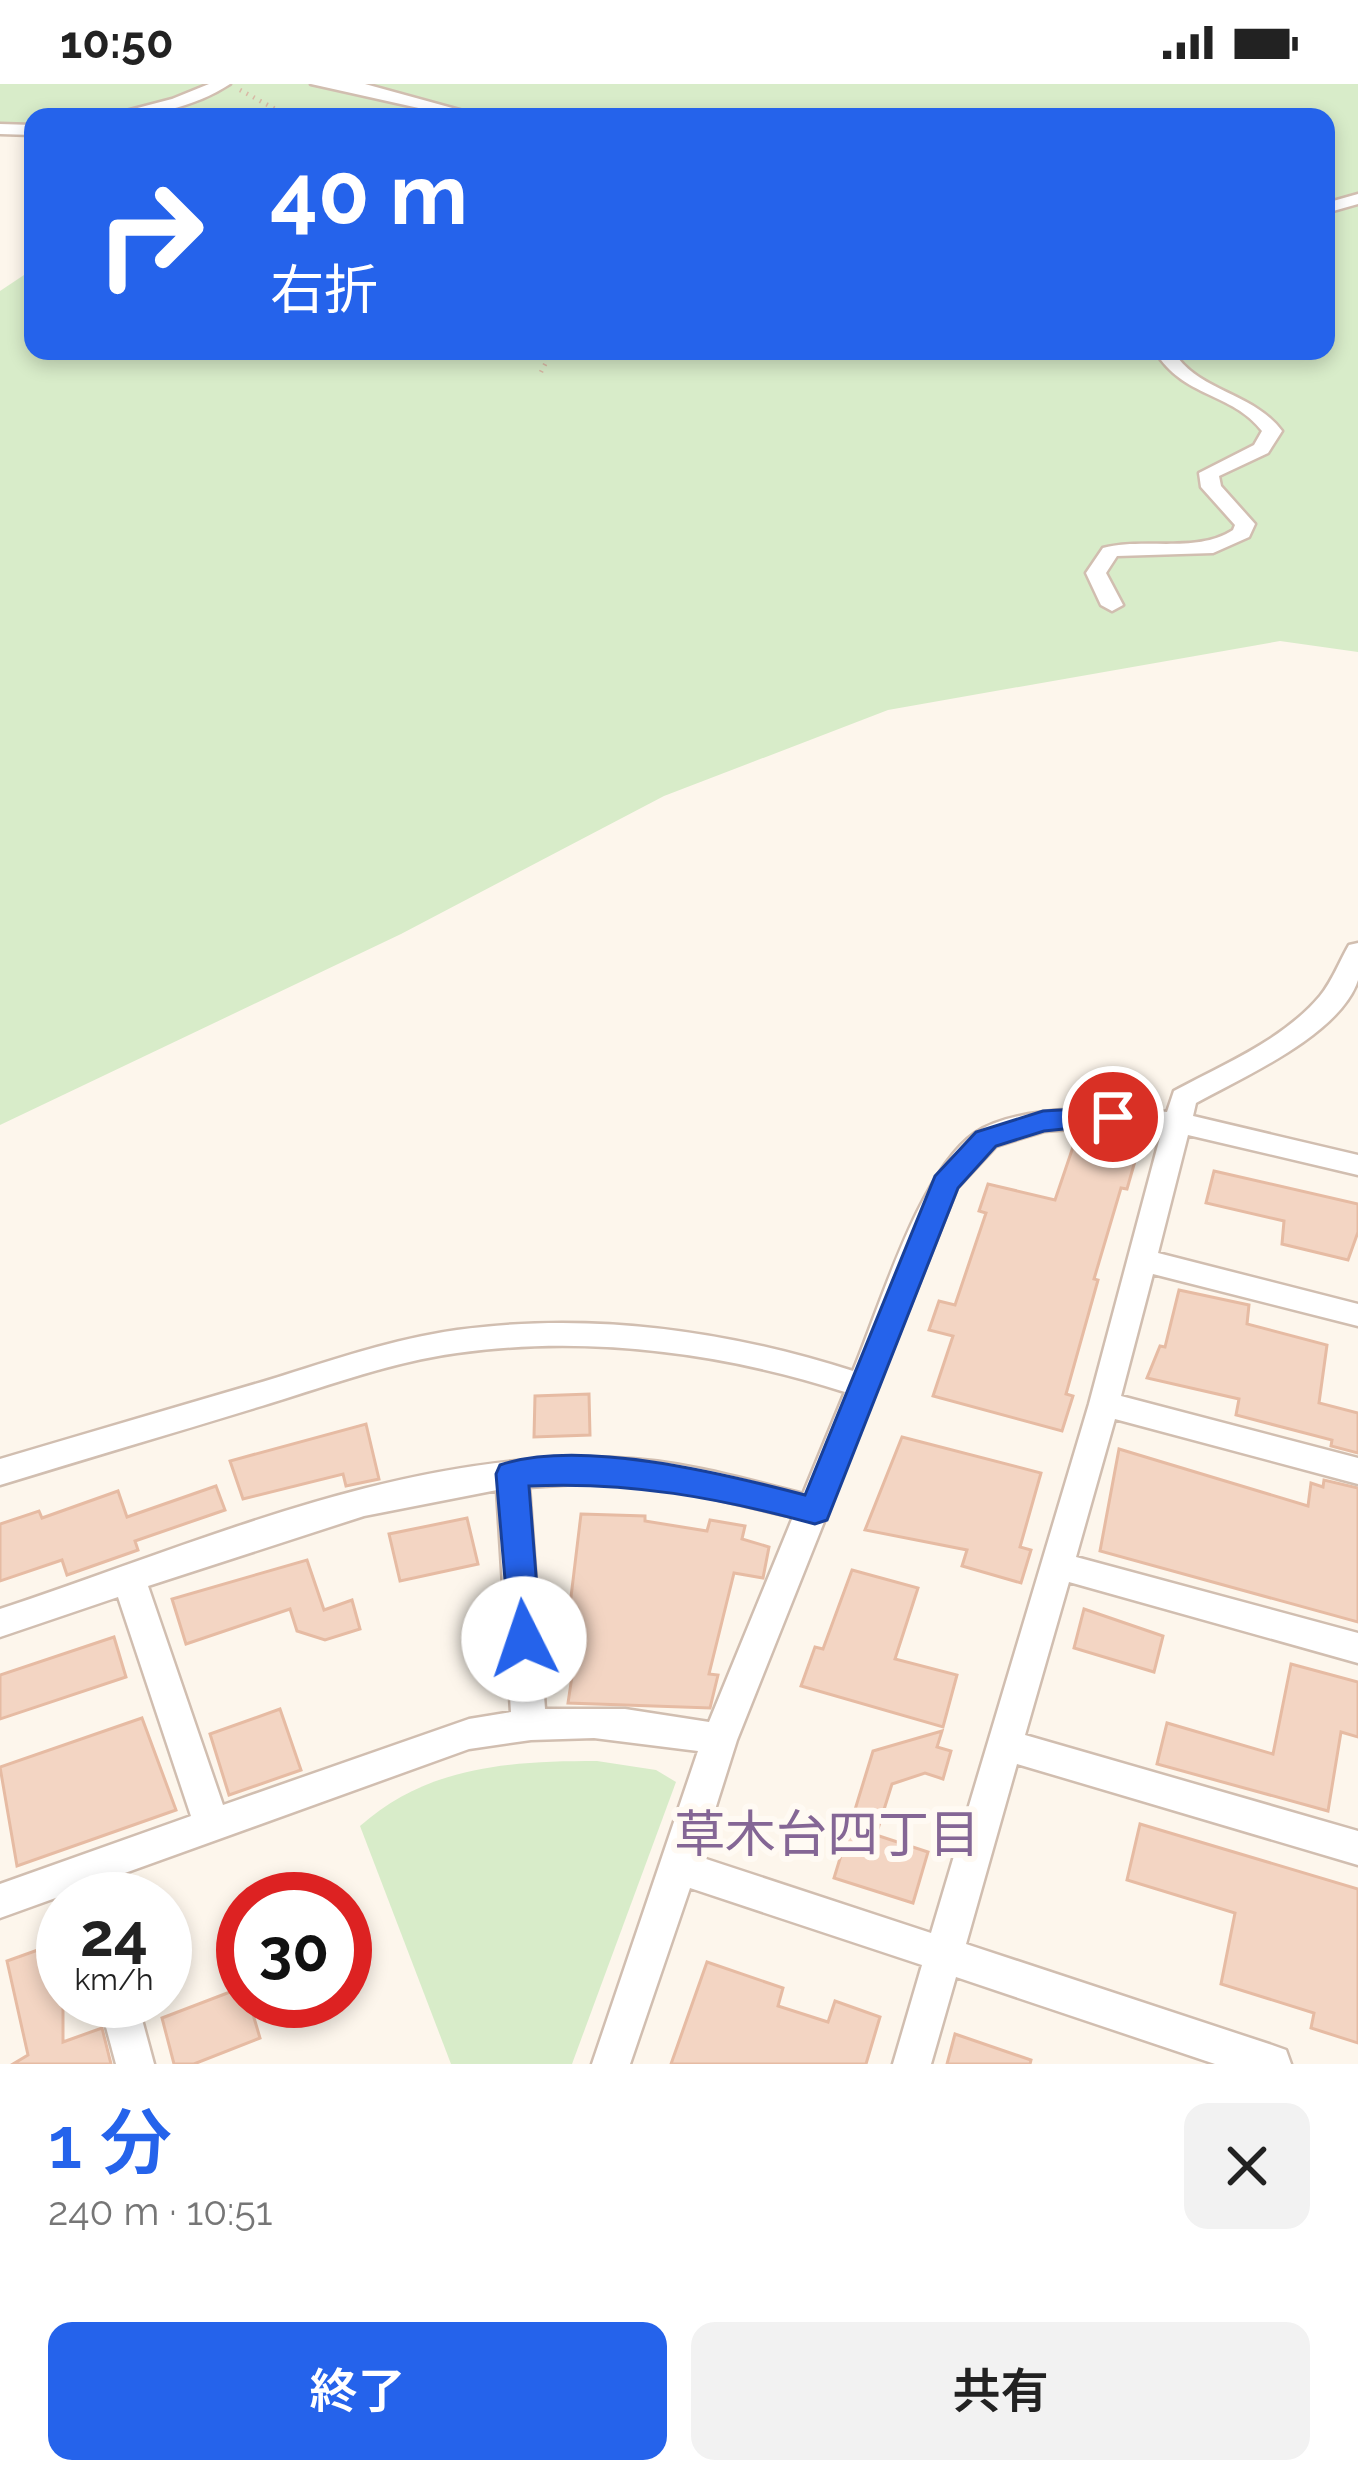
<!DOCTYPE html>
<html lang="ja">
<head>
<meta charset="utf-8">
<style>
  :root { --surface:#fff; --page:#f2f2f2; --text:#222; --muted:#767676; --accent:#2563eb }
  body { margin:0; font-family:Raleway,"Noto Sans JP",sans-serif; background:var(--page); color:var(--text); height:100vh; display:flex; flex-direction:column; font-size:45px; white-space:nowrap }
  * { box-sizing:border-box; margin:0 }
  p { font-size:39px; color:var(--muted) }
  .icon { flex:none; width:66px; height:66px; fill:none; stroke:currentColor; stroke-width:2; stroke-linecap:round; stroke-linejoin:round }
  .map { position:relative; height:1980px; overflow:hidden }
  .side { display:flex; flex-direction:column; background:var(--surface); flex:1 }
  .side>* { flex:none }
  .top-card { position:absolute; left:24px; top:24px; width:1311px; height:252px; border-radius:24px; box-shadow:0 6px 18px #0003; background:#2563eb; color:#fff; overflow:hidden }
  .speed { position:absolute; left:36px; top:1788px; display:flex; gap:24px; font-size:60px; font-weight:700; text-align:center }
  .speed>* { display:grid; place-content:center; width:156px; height:156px; border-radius:50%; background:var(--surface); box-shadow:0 6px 18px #0003; line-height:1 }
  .speed small { font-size:30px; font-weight:400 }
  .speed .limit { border:18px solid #d22; background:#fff; color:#111 }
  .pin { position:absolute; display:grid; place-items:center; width:102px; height:102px; color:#fff; margin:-51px; border:6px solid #fff; border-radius:50%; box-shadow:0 3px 12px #0007 }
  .me { position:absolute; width:132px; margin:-66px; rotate:356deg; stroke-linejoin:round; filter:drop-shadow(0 0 9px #0008) }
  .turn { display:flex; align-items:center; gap:42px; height:252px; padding:0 48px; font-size:54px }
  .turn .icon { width:156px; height:156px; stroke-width:2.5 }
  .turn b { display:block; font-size:84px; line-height:102px }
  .round { display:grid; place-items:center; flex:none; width:126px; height:126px; border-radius:24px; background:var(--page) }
  .overview { display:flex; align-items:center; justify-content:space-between; height:204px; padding:0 48px }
  h1 { font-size:72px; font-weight:600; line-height:90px; color:var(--accent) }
  .button { display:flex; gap:24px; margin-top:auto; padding:24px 48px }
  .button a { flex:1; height:138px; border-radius:24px; background:var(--accent); color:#fff; font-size:48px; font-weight:600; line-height:138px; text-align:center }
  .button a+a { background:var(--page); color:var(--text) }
  .status { display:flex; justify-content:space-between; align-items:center; height:84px; padding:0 60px; background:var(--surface); direction:ltr }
  .status svg { height:33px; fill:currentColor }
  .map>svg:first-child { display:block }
  .green { fill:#d8ecc9 }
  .building { fill:#f3d5c3; stroke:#e6bba3; stroke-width:3 }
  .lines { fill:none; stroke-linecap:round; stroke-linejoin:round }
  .minor-casing { stroke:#d1beb0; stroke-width:5 }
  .path { stroke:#d9b8a5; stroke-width:4.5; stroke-dasharray:1.5 6; stroke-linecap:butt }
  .minor { fill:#fff; fill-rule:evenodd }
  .route { fill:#2563eb; stroke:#184099; stroke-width:3 }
  .labels { text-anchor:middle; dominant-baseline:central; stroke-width:12; stroke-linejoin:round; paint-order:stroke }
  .near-neighbourhood-label { font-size:51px; fill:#846695; stroke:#fffaf3 }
</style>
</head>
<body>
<div class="status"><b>10:50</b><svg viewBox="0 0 49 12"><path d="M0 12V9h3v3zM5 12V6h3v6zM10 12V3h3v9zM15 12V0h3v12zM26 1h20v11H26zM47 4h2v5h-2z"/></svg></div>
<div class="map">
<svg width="1358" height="1980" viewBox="0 0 1358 1980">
  <rect width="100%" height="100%" fill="#fdf6ec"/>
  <g class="green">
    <polygon points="0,0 1358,0 1358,568 1280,557 888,626 664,712 401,850 0,1041 0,207 33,185 33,267 1326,267 1326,33 33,33 33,50 0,46"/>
    <path d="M 597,1677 L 656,1686 L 676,1698 L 572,1980 L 451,1980 L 360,1742 C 428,1682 509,1677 597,1677 Z"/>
  </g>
  <g class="building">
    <polygon points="1073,1063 1135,1077 1127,1105 1121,1104 1094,1195 1098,1196 1066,1310 1073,1312 1062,1347 933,1312 953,1252 929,1246 939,1217 955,1221 986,1129 979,1127 988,1100 1055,1116"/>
    <polygon points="1214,1087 1358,1120 1358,1148 1348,1176 1282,1160 1284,1137 1206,1119"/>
    <polygon points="1179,1206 1249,1221 1247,1240 1327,1261 1319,1319 1358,1329 1358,1369 1331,1362 1332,1356 1236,1331 1239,1315 1147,1294 1160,1262 1165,1263"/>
    <polygon points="589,1310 590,1351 534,1353 535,1312"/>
    <polygon points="366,1340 379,1395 346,1402 343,1390 243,1415 230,1377"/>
    <polygon points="902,1353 1041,1389 1020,1463 1031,1466 1021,1499 962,1482 967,1466 865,1446"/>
    <polygon points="1119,1365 1308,1422 1311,1399 1323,1403 1324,1396 1358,1404 1358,1538 1100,1467"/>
    <polygon points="216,1402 225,1426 135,1457 138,1466 67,1491 62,1476 0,1497 0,1440 39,1427 42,1434 118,1407 127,1433"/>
    <polygon points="581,1430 645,1432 645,1437 707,1447 710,1436 745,1442 742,1455 769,1463 763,1494 734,1489 709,1590 718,1591 710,1624 568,1619 580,1539 568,1538"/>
    <polygon points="467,1434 478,1480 400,1497 389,1450"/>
    <polygon points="307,1476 324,1526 352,1516 360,1545 325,1556 297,1547 290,1525 186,1560 172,1515"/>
    <polygon points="852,1486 918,1504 895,1575 957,1591 943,1643 801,1602 815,1563 823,1565"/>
    <polygon points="1084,1525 1163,1552 1154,1588 1074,1564"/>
    <polygon points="114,1553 126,1593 0,1635 0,1591"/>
    <polygon points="1291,1580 1358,1598 1358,1653 1341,1648 1328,1727 1157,1680 1167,1639 1273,1670"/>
    <polygon points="280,1625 301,1686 229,1711 210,1650"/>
    <polygon points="142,1634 176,1726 17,1782 0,1683"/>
    <polygon points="942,1647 937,1663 951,1667 943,1695 925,1689 892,1700 876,1751 928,1768 913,1819 834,1794 873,1667"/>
    <polygon points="1140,1740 1358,1805 1358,1959 1311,1944 1314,1929 1221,1900 1235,1829 1127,1796"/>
    <polygon points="63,1857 63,1958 102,1944 111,1980 13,1980 28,1971 7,1877"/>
    <polygon points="707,1878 783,1904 778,1922 828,1938 835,1917 880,1933 866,1980 671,1980"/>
    <polygon points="243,1903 243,1917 249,1917 260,1954 194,1980 174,1980 162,1934"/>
    <polygon points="955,1950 1031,1976 1030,1980 947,1980"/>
  </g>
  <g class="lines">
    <defs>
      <g id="minor">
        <path d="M 209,0 L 230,0 C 194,24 146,33 103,33 L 172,15 Z"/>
        <polygon points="311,0 365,0 485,33 459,33"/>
        <polygon points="0,40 33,41 33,51 0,50"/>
        <polygon points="1358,110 1358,120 1326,129 1326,119"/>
        <path d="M 1155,267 L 1173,267 C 1198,308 1253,308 1282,347 L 1268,369 L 1219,392 L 1221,402 L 1255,440 L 1249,453 L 1213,469 L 1117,472 L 1106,489 L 1123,521 L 1112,527 L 1101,521 L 1086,489 L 1103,464 C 1144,453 1196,470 1233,446 L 1235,441 L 1201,403 L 1199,389 L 1254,361 L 1262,347 C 1232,308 1183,314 1155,267 Z"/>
        <path d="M 1358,859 C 1358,870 1358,886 1358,896 C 1340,951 1243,993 1196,1019 L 1193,1032 L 1358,1071 L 1358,1091 L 1188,1051 L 1158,1169 L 1358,1220 L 1358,1242 L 1153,1190 L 1121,1312 L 1358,1374 L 1358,1400 L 1115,1335 L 1076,1473 L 1358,1549 L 1358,1579 L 1069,1498 L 1025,1651 L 1358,1747 L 1358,1781 L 1017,1680 L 966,1860 L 1272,1961 L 1286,1966 L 1291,1980 L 1215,1980 L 956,1893 L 931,1980 L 893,1980 L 922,1881 L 690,1804 L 630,1980 L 592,1980 L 698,1667 L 594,1654 L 531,1656 L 469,1665 L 0,1834 L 0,1800 L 191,1732 L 118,1513 L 0,1553 L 0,1525 C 197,1460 404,1365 615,1374 C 679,1376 742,1394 803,1410 L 845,1308 C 721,1268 586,1251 457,1269 C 392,1278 333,1300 271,1319 C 181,1347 90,1373 0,1401 L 0,1375 C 91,1348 181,1322 272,1295 C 333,1276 393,1255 457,1246 C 590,1228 726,1246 853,1287 C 880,1223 919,1088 975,1049 C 1018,1020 1116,1023 1167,1028 L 1174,1007 C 1224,980 1283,956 1320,912 C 1333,896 1339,878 1349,861 ZM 1113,1042 L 1162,1046 L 1089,1320 L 931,1849 L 700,1773 L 737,1656 L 957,1104 L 996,1062 L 1044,1047 ZM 591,1399 L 676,1406 L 793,1433 L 709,1638 L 625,1625 L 545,1625 L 529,1403 ZM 497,1406 L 511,1628 L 469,1635 L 223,1721 L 148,1502 L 364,1432 Z"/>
        <polygon points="99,1917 137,1917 154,1980 116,1980"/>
      </g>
    </defs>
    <use href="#minor" class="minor-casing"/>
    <g class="path">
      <polyline points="240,6 290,33"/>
      <polyline points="541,288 552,267"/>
    </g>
    <use href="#minor" class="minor"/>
  </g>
  <path class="route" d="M 1113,1023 L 1127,1033 L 1123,1039 L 1044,1047 L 996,1062 L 958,1104 L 827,1436 L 815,1440 C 720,1414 628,1397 529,1402 L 541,1555 L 536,1566 L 524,1570 L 511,1566 L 496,1390 L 500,1381 C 580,1354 725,1390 805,1411 L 935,1092 L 976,1048 L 1043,1027 Z"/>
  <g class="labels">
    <g class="near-neighbourhood-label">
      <text x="827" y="1750">草木台四丁目</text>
    </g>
  </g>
</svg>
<div class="speed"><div>24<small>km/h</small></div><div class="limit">30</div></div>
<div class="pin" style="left:1113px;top:1033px;background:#d93025"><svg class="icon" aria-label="arrive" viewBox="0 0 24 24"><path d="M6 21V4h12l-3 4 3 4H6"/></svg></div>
<svg class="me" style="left:524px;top:1555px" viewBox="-20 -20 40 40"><circle r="19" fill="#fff"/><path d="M0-13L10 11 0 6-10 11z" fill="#2563eb"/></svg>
<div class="top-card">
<div class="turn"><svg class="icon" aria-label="right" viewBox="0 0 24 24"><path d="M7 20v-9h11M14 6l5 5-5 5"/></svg><div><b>40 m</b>右折</div></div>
</div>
</div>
<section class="side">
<div class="overview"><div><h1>1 分</h1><p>240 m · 10:51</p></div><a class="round"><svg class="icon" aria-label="close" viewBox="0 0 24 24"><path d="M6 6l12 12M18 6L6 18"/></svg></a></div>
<div class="button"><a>終了</a><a>共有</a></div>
</section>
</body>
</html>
